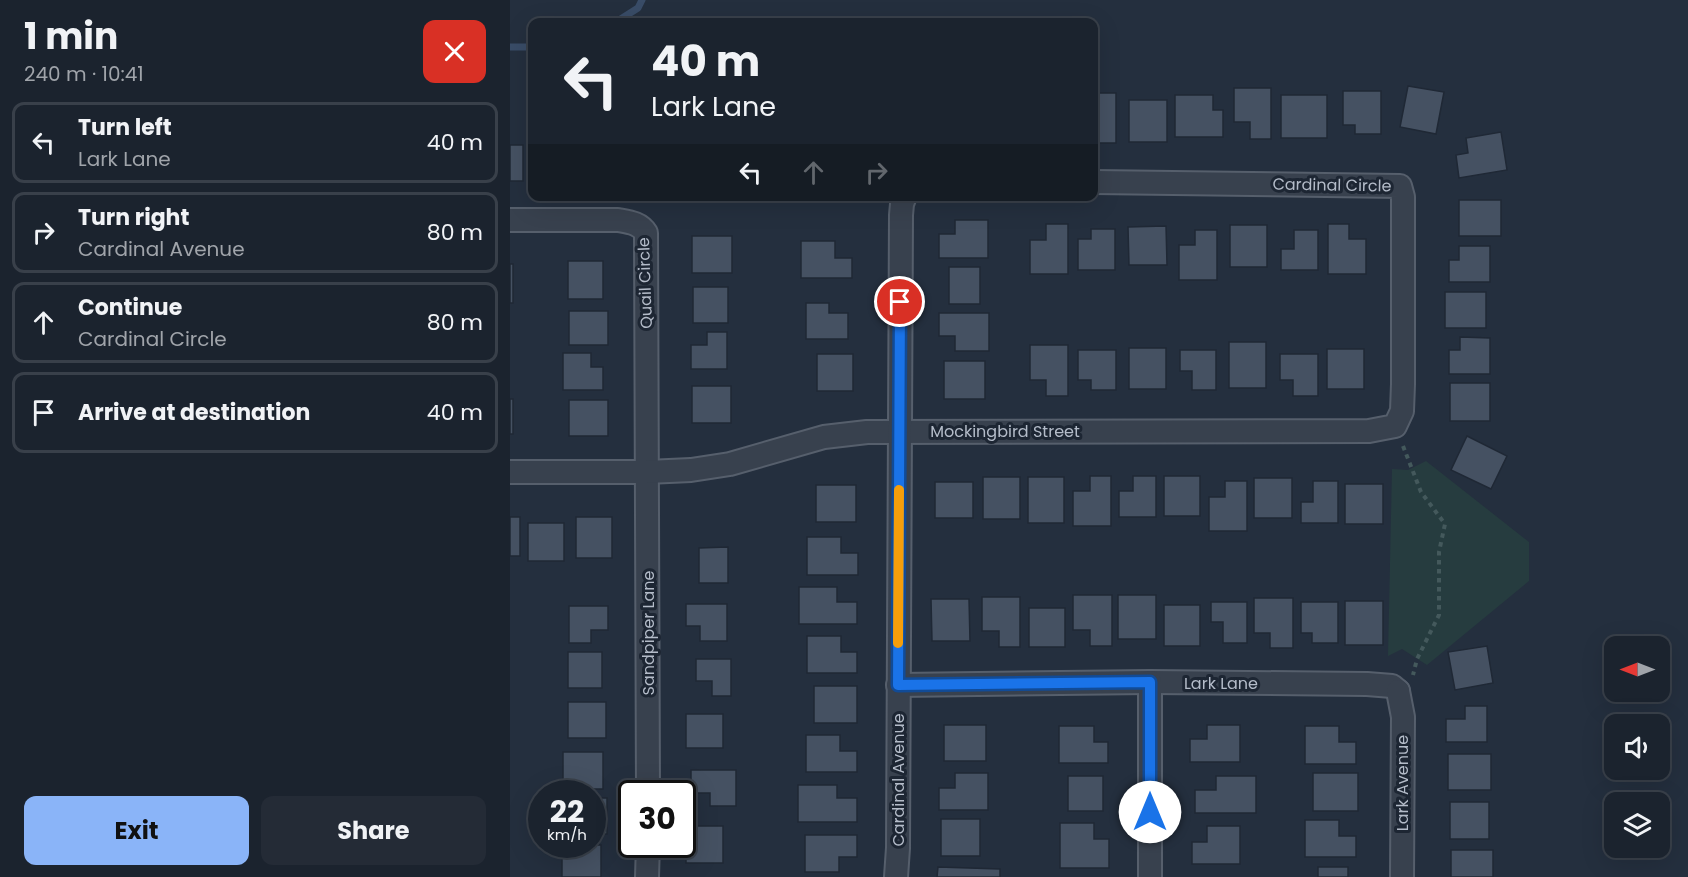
<!DOCTYPE html>
<html lang="en">
<head>
<meta charset="utf-8">
<style>
  :root { --surface:#1b232e; --page:#242b36; --text:#f1f3f6; --muted:#a0a4aa; --line:#39404a; --accent:#8ab4f8 }
  body { margin:0; font-family:Poppins,sans-serif; background:var(--page); color:var(--text); height:100vh; display:flex; flex-direction:column; font-size:22px; white-space:nowrap }
  * { box-sizing:border-box; margin:0 }
  p { font-size:20px; color:var(--muted) }
  .icon { flex:none; width:33px; height:33px; fill:none; stroke:currentColor; stroke-width:2; stroke-linecap:round; stroke-linejoin:round }
  .map { position:relative; flex:1; overflow:hidden }
  .sheet { display:flex; flex-direction:column; background:var(--surface); width:510px }
  .sheet>* { flex:none }
  .guide { position:absolute; left:18px; top:18px; width:570px; height:183px; border-radius:12px; box-shadow:0 6px 24px #0002,0 0 0 2px var(--line); background:#1b232e; color:var(--text); overflow:hidden }
  .needle { width:39px; rotate:270deg }
  .buttons { position:absolute; left:1094px; top:636px; display:grid; gap:12px }
  .buttons a { display:grid; place-items:center; width:66px; height:66px; border-radius:12px; background:var(--surface); box-shadow:0 6px 24px #0002,0 0 0 2px var(--line); font-size:30px }
  .speed { position:absolute; left:18px; top:780px; display:flex; gap:12px; font-size:30px; font-weight:700; text-align:center }
  .speed>* { display:grid; place-content:center; width:78px; height:78px; border-radius:50%; background:var(--surface); box-shadow:0 6px 24px #0002,0 0 0 2px var(--line); line-height:1 }
  .speed small { font-size:15px; font-weight:400 }
  .speed .limit { border:3px solid #111; border-radius:9px; background:#fff; color:#111 }
  .pin { position:absolute; display:grid; place-items:center; width:51px; height:51px; color:#fff; margin:-26px; border:3px solid #fff; border-radius:50%; box-shadow:0 2px 6px #0007 }
  .me { position:absolute; width:66px; margin:-33px; rotate:0deg; stroke-linejoin:round; filter:drop-shadow(0 0 4px #0008) }
  .turn { display:flex; align-items:center; gap:21px; height:126px; padding:0 24px; font-size:27px }
  .turn .icon { width:78px; height:78px; stroke-width:2.5 }
  .turn b { display:block; font-size:42px; line-height:51px }
  .lanes { display:flex; align-items:center; height:57px; padding:0 24px; background:#0003; justify-content:center; gap:30px; direction:ltr }
  .lanes .off { opacity:.35 }
  .round { display:grid; place-items:center; flex:none; width:63px; height:63px; border-radius:12px; background:var(--page) }
  .headline { display:flex; align-items:center; justify-content:space-between; height:102px; padding:0 24px }
  h1 { font-size:36px; font-weight:700; line-height:45px }
  .button { display:flex; gap:12px; margin-top:auto; padding:12px 24px }
  .button a { flex:1; height:69px; border-radius:12px; background:var(--accent); color:#111; font-size:24px; font-weight:700; line-height:69px; text-align:center }
  .button a+a { background:var(--page); color:var(--text) }
  ul { padding:0; list-style:none }
  li { display:flex; align-items:center; gap:18px; height:81px; margin:0 12px 9px; padding:0 12px; border:3px solid var(--line); border-radius:12px }
  li div { flex:1 }
  li b { display:block; font-size:22px }
  li em { font-style:normal }
  main { display:flex; flex:1; min-height:0 }
  .map>svg:first-child { display:block }
  .green { fill:#263c3f }
  .lines { fill:none; stroke-linecap:round; stroke-linejoin:round }
  .stream { stroke:#394c67; stroke-width:7 }
  .building { fill:#455162; stroke:#1f2835; stroke-width:1.5 }
  .minor-casing { stroke:#565f6c; stroke-width:26 }
  .path { stroke:#44595c; stroke-width:4; stroke-dasharray:4.5 4.5; stroke-linecap:butt }
  .minor { stroke:#38414e; stroke-width:22 }
  .route-casing { stroke:#114b97; stroke-width:15 }
  .route { stroke:#1a73e8; stroke-width:10 }
  .slow { stroke:#f59e0b; stroke-width:10 }
  .labels { text-anchor:middle; dominant-baseline:central; stroke-width:6; stroke-linejoin:round; paint-order:stroke }
  .street-label { font-size:16px; fill:#b4bcc9; stroke:#1d2633 }
</style>
</head>
<body>
<main>
<section class="sheet">
<div class="headline"><div><h1>1 min</h1><p>240 m · 10:41</p></div><a class="round" style="background:#d93025;color:#fff"><svg class="icon" aria-label="close" viewBox="0 0 24 24"><path d="M6 6l12 12M18 6L6 18"/></svg></a></div>
<ul>
<li><svg class="icon" aria-label="left" viewBox="0 0 24 24"><path d="M17 20v-9H6M10 6l-5 5 5 5"/></svg><div><b>Turn left</b><p>Lark Lane</p></div><em>40 m</em></li>
<li><svg class="icon" aria-label="right" viewBox="0 0 24 24"><path d="M7 20v-9h11M14 6l5 5-5 5"/></svg><div><b>Turn right</b><p>Cardinal Avenue</p></div><em>80 m</em></li>
<li><svg class="icon" aria-label="ahead" viewBox="0 0 24 24"><path d="M12 20V5M6 11l6-6 6 6"/></svg><div><b>Continue</b><p>Cardinal Circle</p></div><em>80 m</em></li>
<li><svg class="icon" aria-label="arrive" viewBox="0 0 24 24"><path d="M6 21V4h12l-3 4 3 4H6"/></svg><div><b>Arrive at destination</b></div><em>40 m</em></li>
</ul>
<div class="button"><a>Exit</a><a>Share</a></div>
</section>
<div class="map">
<svg width="1178" height="877" viewBox="0 0 1178 877">
  <rect width="100%" height="100%" fill="#242f3e"/>
  <polygon class="green" points="916,461 1019,542 1019,581 917,665 892,649 878,656 882,469 898,470"/>
  <g class="lines">
    <g class="stream">
      <polyline points="106,22 128,8 132,0"/>
      <polyline points="0,47 22,47"/>
    </g>
  </g>
  <g class="building">
    <polygon points="898,86 934,92 926,134 890,127"/>
    <polygon points="724,88 761,88 761,139 740,139 740,122 724,122"/>
    <polygon points="833,91 871,91 871,134 845,134 845,125 833,125"/>
    <polygon points="584,93 606,93 606,143 585,143"/>
    <polygon points="665,95 703,95 703,110 713,110 713,137 665,137"/>
    <rect x="771" y="95" width="46" height="43"/>
    <rect x="619" y="100" width="38" height="42"/>
    <polygon points="991,132 997,170 949,178 946,155 958,153 956,138"/>
    <rect x="0" y="145" width="13" height="36"/>
    <rect x="949" y="200" width="42" height="36"/>
    <polygon points="445,220 478,220 478,258 429,258 429,234 445,234"/>
    <polygon points="536,224 558,224 558,274 520,274 520,240 536,240"/>
    <polygon points="818,224 839,224 839,239 856,239 856,274 818,274"/>
    <rect x="720" y="225" width="37" height="42"/>
    <polygon points="656,226 657,265 619,265 618,227"/>
    <polygon points="581,229 605,229 605,270 568,270 568,239 581,239"/>
    <polygon points="685,230 707,230 707,280 669,280 669,245 685,245"/>
    <polygon points="784,230 808,230 808,270 771,270 771,249 784,249"/>
    <rect x="182" y="236" width="40" height="37"/>
    <polygon points="291,241 325,241 325,258 342,258 342,278 291,278"/>
    <polygon points="949,246 980,246 980,282 939,282 939,260 949,260"/>
    <rect x="58" y="261" width="35" height="38"/>
    <rect x="0" y="264" width="3" height="39"/>
    <rect x="439" y="267" width="31" height="37"/>
    <rect x="183" y="287" width="35" height="36"/>
    <rect x="935" y="292" width="41" height="36"/>
    <polygon points="296,303 319,303 319,313 338,313 338,339 296,339"/>
    <rect x="59" y="311" width="39" height="34"/>
    <polygon points="429,313 479,313 479,351 445,351 445,336 429,336"/>
    <polygon points="197,332 217,332 217,369 181,369 181,345 197,345"/>
    <polygon points="950,337 980,338 980,374 939,374 939,350 950,350"/>
    <rect x="719" y="342" width="37" height="46"/>
    <polygon points="520,345 558,345 558,396 536,396 536,380 520,380"/>
    <rect x="619" y="348" width="37" height="41"/>
    <rect x="817" y="349" width="37" height="40"/>
    <polygon points="568,350 606,350 606,390 581,390 581,380 568,380"/>
    <polygon points="670,350 706,350 706,390 682,390 682,371 670,371"/>
    <polygon points="53,353 81,353 81,367 93,367 93,390 53,390"/>
    <rect x="307" y="354" width="36" height="37"/>
    <polygon points="770,354 808,354 808,396 783,396 783,380 770,380"/>
    <rect x="434" y="361" width="41" height="38"/>
    <rect x="940" y="383" width="40" height="38"/>
    <rect x="182" y="386" width="39" height="37"/>
    <rect x="0" y="399" width="3" height="35"/>
    <rect x="59" y="400" width="39" height="36"/>
    <polygon points="957,436 997,456 981,489 941,470"/>
    <polygon points="580,476 601,476 601,526 563,526 563,491 580,491"/>
    <polygon points="623,476 646,476 646,517 609,517 609,491 623,491"/>
    <rect x="654" y="476" width="36" height="40"/>
    <rect x="473" y="477" width="37" height="42"/>
    <rect x="518" y="477" width="36" height="46"/>
    <rect x="744" y="478" width="38" height="40"/>
    <polygon points="715,481 737,481 737,531 699,531 699,497 715,497"/>
    <polygon points="803,481 828,481 828,523 791,523 791,502 803,502"/>
    <rect x="425" y="482" width="38" height="36"/>
    <rect x="835" y="484" width="38" height="40"/>
    <rect x="306" y="485" width="40" height="37"/>
    <rect x="0" y="517" width="10" height="39"/>
    <rect x="66" y="517" width="36" height="41"/>
    <rect x="18" y="523" width="36" height="38"/>
    <polygon points="297,537 331,537 331,553 348,553 348,575 297,575"/>
    <polygon points="218,547 218,583 189,583 189,548"/>
    <polygon points="289,587 327,587 327,602 347,602 347,624 289,624"/>
    <polygon points="563,595 602,595 602,646 580,646 580,630 563,630"/>
    <rect x="608" y="595" width="38" height="44"/>
    <polygon points="472,597 510,597 510,647 489,647 489,631 472,631"/>
    <polygon points="744,598 783,598 783,648 760,648 760,633 744,633"/>
    <polygon points="421,599 459,599 460,641 422,641"/>
    <rect x="835" y="601" width="38" height="44"/>
    <polygon points="701,602 737,602 737,643 713,643 713,622 701,622"/>
    <polygon points="791,602 828,602 828,643 802,643 802,633 791,633"/>
    <polygon points="176,604 217,604 217,641 190,641 190,626 176,626"/>
    <rect x="654" y="605" width="36" height="41"/>
    <polygon points="59,606 98,606 98,630 81,630 81,643 59,643"/>
    <rect x="519" y="608" width="36" height="39"/>
    <polygon points="297,636 331,636 331,652 347,652 347,673 297,673"/>
    <polygon points="977,646 983,683 945,690 938,652"/>
    <rect x="58" y="652" width="34" height="36"/>
    <polygon points="186,659 221,659 221,696 202,696 202,681 186,681"/>
    <rect x="304" y="686" width="43" height="37"/>
    <rect x="58" y="702" width="38" height="36"/>
    <polygon points="955,706 977,706 977,742 936,742 936,719 955,719"/>
    <rect x="176" y="714" width="37" height="34"/>
    <rect x="434" y="725" width="42" height="36"/>
    <polygon points="697,725 730,725 730,762 680,762 680,739 697,739"/>
    <polygon points="549,726 584,726 584,742 598,742 598,763 549,763"/>
    <polygon points="795,726 829,726 829,742 846,742 846,764 795,764"/>
    <polygon points="296,735 330,735 330,751 347,751 347,772 296,772"/>
    <rect x="53" y="752" width="40" height="37"/>
    <rect x="938" y="754" width="43" height="36"/>
    <polygon points="181,770 226,770 226,806 200,806 200,793 181,793"/>
    <polygon points="445,773 478,773 478,810 429,810 429,788 445,788"/>
    <rect x="803" y="773" width="45" height="38"/>
    <rect x="558" y="776" width="35" height="35"/>
    <polygon points="706,776 746,776 746,813 685,813 685,790 706,790"/>
    <polygon points="288,785 327,785 327,798 347,798 347,822 288,822"/>
    <rect x="82" y="798" width="15" height="36"/>
    <rect x="940" y="802" width="39" height="37"/>
    <rect x="431" y="819" width="39" height="37"/>
    <polygon points="795,820 829,820 829,836 846,836 846,857 795,857"/>
    <polygon points="550,823 584,823 584,839 599,839 599,868 550,868"/>
    <rect x="176" y="826" width="37" height="37"/>
    <polygon points="697,826 730,826 730,864 682,864 682,842 697,842"/>
    <polygon points="295,835 347,835 347,857 329,857 329,872 295,872"/>
    <rect x="52" y="845" width="39" height="32"/>
    <rect x="941" y="850" width="42" height="27"/>
    <polygon points="428,867 490,869 490,877 427,877"/>
    <rect x="808" y="867" width="30" height="10"/>
  </g>
  <g class="lines">
    <defs>
      <g id="minor">
        <path d="M 0,220 L 108,220 C 119,222 130,223 136,233 L 138,794"/>
        <polyline points="0,472 137,472 181,470 220,464 314,437 357,432 859,431 885,426 892,411 893,384 893,197 890,186 584,182"/>
        <polyline points="388,685 640,682 857,684 882,686 888,691"/>
        <polyline points="888,691 893,717 892,877"/>
        <polyline points="137,877 138,844"/>
        <polyline points="386,877 388,848 391,215 392,204 395,196"/>
        <polyline points="640,877 640,682"/>
      </g>
    </defs>
    <use href="#minor" class="minor-casing"/>
    <polyline class="path" points="893,446 911,492 935,524 929,552 929,615 907,659 903,675"/>
    <use href="#minor" class="minor"/>
  </g>
  <g class="lines">
    <defs>
      <polyline id="route" points="390,302 388,685 640,682 640,812"/>
    </defs>
    <use href="#route" class="route-casing"/>
    <use href="#route" class="route"/>
    <polyline class="slow" points="388,643 389,490"/>
  </g>
  <g class="labels">
    <g class="street-label">
      <text transform="translate(822 185) rotate(1)">Cardinal Circle</text>
      <text transform="translate(135 283) rotate(-92)">Quail Circle</text>
      <text x="495" y="431">Mockingbird Street</text>
      <text transform="translate(138 633) rotate(-90)">Sandpiper Lane</text>
      <text x="711" y="683">Lark Lane</text>
      <text transform="translate(388 780) rotate(-90)">Cardinal Avenue</text>
      <text transform="translate(892 783) rotate(-90)">Lark Avenue</text>
    </g>
  </g>
</svg>
<div class="buttons">
<a><svg class="needle" viewBox="-14 -14 28 28"><path d="M0-13l5 13h-10z" fill="#e53935"/><path d="M0 13l5-13h-10z" fill="#a0a4aa"/></svg></a>
<a><svg class="icon" aria-label="sound" viewBox="0 0 24 24"><path d="M4 9h4l5-4v14l-5-4H4zM17 9q2 3 0 6"/></svg></a>
<a><svg class="icon" aria-label="layers" viewBox="0 0 24 24"><path d="M12 4l9 5-9 5-9-5zM3 14l9 5 9-5"/></svg></a>
</div>
<div class="speed"><div>22<small>km/h</small></div><div class="limit">30</div></div>
<div class="pin" style="left:390px;top:302px;background:#d93025"><svg class="icon" aria-label="arrive" viewBox="0 0 24 24"><path d="M6 21V4h12l-3 4 3 4H6"/></svg></div>
<svg class="me" style="left:640px;top:812px" viewBox="-20 -20 40 40"><circle r="19" fill="#fff"/><path d="M0-13L10 11 0 6-10 11z" fill="#1a73e8"/></svg>
<div class="guide">
<div class="turn"><svg class="icon" aria-label="left" viewBox="0 0 24 24"><path d="M17 20v-9H6M10 6l-5 5 5 5"/></svg><div><b>40 m</b>Lark Lane</div></div>
<div class="lanes"><svg class="icon" aria-label="left" viewBox="0 0 24 24"><path d="M17 20v-9H6M10 6l-5 5 5 5"/></svg><svg class="icon off" aria-label="ahead" viewBox="0 0 24 24"><path d="M12 20V5M6 11l6-6 6 6"/></svg><svg class="icon off" aria-label="right" viewBox="0 0 24 24"><path d="M7 20v-9h11M14 6l5 5-5 5"/></svg></div>
</div>
</div>
</main>
</body>
</html>
